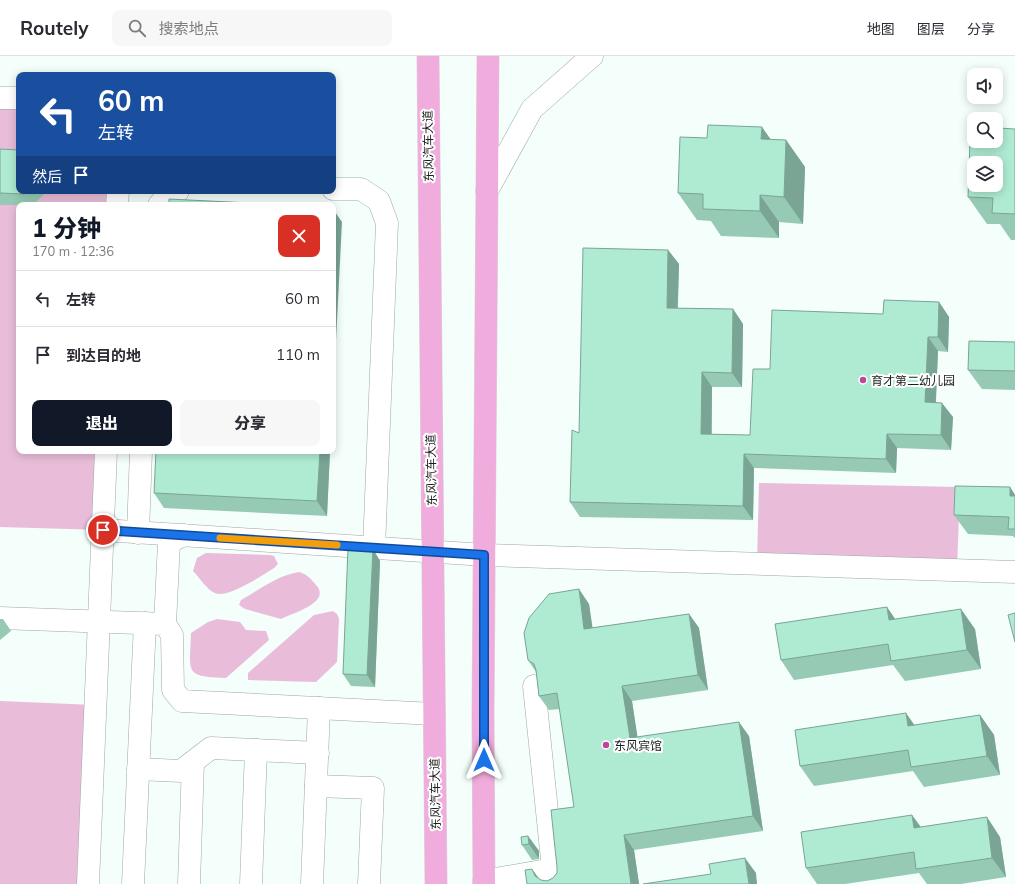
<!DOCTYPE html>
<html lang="zh">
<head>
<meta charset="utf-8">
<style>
  :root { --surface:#fff; --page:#f7f7f7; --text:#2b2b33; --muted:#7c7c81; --line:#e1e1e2; --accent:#111827 }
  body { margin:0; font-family:Mulish,"Noto Sans SC",sans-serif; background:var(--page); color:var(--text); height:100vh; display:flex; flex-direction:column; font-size:15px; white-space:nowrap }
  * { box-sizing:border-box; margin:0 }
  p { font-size:13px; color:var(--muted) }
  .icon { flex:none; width:22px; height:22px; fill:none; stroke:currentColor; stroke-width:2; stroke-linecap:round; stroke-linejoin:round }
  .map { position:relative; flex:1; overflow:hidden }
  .panel { position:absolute; left:16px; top:146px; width:320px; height:252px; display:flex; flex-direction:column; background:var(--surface); border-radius:8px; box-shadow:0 2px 10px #0003 }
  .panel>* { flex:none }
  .hud { position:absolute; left:16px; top:16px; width:320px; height:122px; border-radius:8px; box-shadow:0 2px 10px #0003; background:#1a4fa0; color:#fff; overflow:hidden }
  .tools { position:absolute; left:967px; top:12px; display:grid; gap:8px }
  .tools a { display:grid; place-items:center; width:36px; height:36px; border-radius:8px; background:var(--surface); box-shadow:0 2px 10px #0003; font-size:20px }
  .pin { position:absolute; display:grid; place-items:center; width:34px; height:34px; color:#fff; margin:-17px; border:2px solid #fff; border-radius:50%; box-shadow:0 1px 4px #0007 }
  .me { position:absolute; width:44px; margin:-22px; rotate:0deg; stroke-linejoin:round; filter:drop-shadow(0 0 3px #0008) }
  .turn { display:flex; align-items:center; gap:14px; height:84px; padding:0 16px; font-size:18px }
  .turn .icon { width:52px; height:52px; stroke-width:2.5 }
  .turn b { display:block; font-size:28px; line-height:34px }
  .then { display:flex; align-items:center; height:38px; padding:0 16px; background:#0003; gap:8px; font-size:15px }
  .round { display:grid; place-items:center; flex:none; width:42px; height:42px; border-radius:8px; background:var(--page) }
  .overview { display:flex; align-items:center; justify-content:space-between; height:68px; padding:0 16px }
  h1 { font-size:24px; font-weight:800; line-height:30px; color:var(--accent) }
  .action { display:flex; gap:8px; margin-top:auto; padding:8px 16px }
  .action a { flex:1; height:46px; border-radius:8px; background:var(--accent); color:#fff; font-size:16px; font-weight:800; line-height:46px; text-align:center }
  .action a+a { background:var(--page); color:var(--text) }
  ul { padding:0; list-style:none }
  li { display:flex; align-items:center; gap:12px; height:56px; padding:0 16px; border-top:1px solid var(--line) }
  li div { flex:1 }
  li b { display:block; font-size:15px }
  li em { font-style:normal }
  header { display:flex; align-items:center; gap:24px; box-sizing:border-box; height:56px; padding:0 20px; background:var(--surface); border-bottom:1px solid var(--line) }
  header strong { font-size:19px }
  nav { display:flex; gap:22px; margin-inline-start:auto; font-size:14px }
  .search { width:280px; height:36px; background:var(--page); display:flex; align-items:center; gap:10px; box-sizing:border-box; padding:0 14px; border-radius:8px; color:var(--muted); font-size:15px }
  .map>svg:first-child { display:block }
  .green { fill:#e9bdd9 }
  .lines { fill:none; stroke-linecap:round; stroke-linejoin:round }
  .minor-casing { stroke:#9ea7a3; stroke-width:23 }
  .major-casing { stroke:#dadbdb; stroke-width:23 }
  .minor { stroke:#fff; stroke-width:22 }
  .major { stroke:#f0acdc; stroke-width:22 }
  .wall { fill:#96cab5 }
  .shaded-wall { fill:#7aa494 }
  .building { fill:#afebd3; stroke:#7aa494; fill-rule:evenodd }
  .route-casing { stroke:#114b97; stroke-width:10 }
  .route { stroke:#1a73e8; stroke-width:7 }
  .slow { stroke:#f59e0b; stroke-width:7 }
  .poi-dot { fill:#bd469c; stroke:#fff; stroke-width:1.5 }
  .labels { text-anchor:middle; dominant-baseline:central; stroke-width:4; stroke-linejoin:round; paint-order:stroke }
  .street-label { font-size:12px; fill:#1a1e1c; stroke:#fff }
  .poi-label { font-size:12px; fill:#1a1e1c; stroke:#fff; text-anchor:start }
</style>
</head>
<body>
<header>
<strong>Routely</strong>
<div class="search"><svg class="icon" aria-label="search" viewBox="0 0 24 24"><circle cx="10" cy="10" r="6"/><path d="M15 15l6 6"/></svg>搜索地点</div>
<nav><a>地图</a><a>图层</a><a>分享</a></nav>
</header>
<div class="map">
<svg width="1015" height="828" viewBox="0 0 1015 828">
  <rect width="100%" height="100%" fill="#f4fefa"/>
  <g class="green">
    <polygon points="0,42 19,42 19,105 0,104"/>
    <polygon points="48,135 118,135 117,149 33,149"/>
    <polygon points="0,149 19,149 19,395 106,395 103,474 0,471"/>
    <polygon points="759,427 960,431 957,514 757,508"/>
    <path d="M 206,497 L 270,499 L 274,500 L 278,508 L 274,512 C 263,519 227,543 215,537 C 207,534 199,521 193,515 L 197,502 Z"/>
    <path d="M 299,516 C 307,518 311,523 316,529 C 332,546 293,557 281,563 L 245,553 L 239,549 L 241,544 C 259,534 278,519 299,516 Z"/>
    <polygon points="333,555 337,558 339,563 337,606 316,626 248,624 248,617 314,559"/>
    <path d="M 217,563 L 240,566 L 246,574 L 266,575 L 269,584 L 226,622 C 183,621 190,616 191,577 L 208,566 Z"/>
    <polygon points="0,645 95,649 88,828 0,828"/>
  </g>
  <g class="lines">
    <defs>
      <g id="minor">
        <polyline points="0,42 19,42"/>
        <polyline points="333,133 361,133 379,145 387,167 374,492"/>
        <polyline points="487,135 532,53 592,0"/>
        <polyline points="117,149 118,135"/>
        <polyline points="159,149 165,142 178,135"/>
        <polyline points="103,474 485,499 1015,516"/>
        <polyline points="138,477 141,395"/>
        <polyline points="0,562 165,568 172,579 173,634 182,645 434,658"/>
        <polyline points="165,568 169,486 184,479"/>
        <polyline points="534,630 553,813"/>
        <polyline points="138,713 181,715 211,692 318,697"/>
        <polyline points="316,730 373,732 369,828"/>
        <polyline points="484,825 553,813 555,827"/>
        <polyline points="88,828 106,395"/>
        <polyline points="133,828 145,567"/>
        <polyline points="189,828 193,706"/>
        <polyline points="251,828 256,694"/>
        <polyline points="312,828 319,652"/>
      </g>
      <g id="major">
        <polyline points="428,0 436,828"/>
        <polyline points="484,828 483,658 488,0"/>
      </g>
    </defs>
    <use href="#minor" class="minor-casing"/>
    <use href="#major" class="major-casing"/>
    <use href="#minor" class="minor"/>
    <use href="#major" class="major"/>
  </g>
  <g class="wall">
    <polygon points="1015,73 1015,184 1011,184 1000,168 987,168 968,141 997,86"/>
    <polygon points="707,82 786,84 805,111 803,168 779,166 779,182 721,180 711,165 697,164 678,137"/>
    <polygon points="0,93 19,135 48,135 33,149 0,149"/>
    <polygon points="668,194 679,208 678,252 733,253 743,268 742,331 712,331 712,379 750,379 770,313 883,258 939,246 949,261 948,296 938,295 936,346 953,361 951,394 897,392 896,417 754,412 753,464 580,461 570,446 579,377"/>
    <polygon points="1015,286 1015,334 982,333 968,314"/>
    <polygon points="330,395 327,460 164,452 154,437"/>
    <polygon points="1010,431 1015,439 1015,482 1013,480 968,478 954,459"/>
    <polygon points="373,493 380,505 375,631 351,630 343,618"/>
    <polygon points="589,548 592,572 689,558 699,572 708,634 632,645 637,681 749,680 763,775 634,794 639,828 527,828 540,824 541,824 547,825 553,822 557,817 574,751 560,653 549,654 539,640 536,616 528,604"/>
    <polygon points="0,563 3,563 11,575 0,584"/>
    <polygon points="895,563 975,573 981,613 905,625 893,609 794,624 781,604"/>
    <polygon points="980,659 994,679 1000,719 924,731 913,715 814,730 800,710 915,669"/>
    <polygon points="921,771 1000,781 1006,821 961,828 927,828 919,817 845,828 817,828 806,812"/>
    <polygon points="528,780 539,795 539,803 532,804 522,789"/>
  </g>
  <g class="shaded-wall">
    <polygon points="762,71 781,98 761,83"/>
    <polygon points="786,84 805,111 803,168 784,141"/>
    <polygon points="760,139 779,166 779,182 760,155"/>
    <polygon points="333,153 342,166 333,344"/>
    <polygon points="668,194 679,208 677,267 667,252"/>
    <polygon points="939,246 949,261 948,296 938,281"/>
    <polygon points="733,253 743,268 742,331 732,317"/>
    <polygon points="928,281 938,295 935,361 925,346"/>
    <polygon points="702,316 712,331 711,393 701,378"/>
    <polygon points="942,347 953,361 951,394 941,379"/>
    <polygon points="887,378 897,392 896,417 886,403"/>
    <polygon points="320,395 330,395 327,460 317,445"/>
    <polygon points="744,398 754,412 753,464 743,450"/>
    <polygon points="1010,431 1015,439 1015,448 1010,440"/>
    <polygon points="373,493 380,505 375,631 367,619"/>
    <polygon points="579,533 589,548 595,588 584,573"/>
    <polygon points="887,551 900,570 889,564"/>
    <polygon points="961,553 975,573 981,613 967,594"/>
    <polygon points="689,558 699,572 708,634 698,619"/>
    <polygon points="622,630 632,645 640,697 630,682"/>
    <polygon points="906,657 920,677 908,670"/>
    <polygon points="980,659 994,679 1000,719 987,700"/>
    <polygon points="739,666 749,680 763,775 753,760"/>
    <polygon points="912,759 926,778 914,772"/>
    <polygon points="987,761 1000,781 1006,821 992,802"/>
    <polygon points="624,779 634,794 639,828 631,828"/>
    <polygon points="528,780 539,795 539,803 529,788"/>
    <polygon points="745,802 756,817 757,828 749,828"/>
    <polygon points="532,813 543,828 535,820"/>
  </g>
  <g class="building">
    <polygon points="708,69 762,71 761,83 786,84 784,141 760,139 760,155 703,153 703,138 678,137 680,81 707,82"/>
    <path d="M 998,72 L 1015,73 L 1015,158 L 992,157 L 993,142 L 968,141 L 970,85 L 997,86 ZM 974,107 L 996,107 L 996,129 L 974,129 Z"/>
    <polygon points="0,93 19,94 19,135 27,135 24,138 0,137"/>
    <polygon points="169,143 289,149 169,149"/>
    <polygon points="583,192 668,194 667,252 733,253 732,317 702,316 701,378 750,379 753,313 770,313 772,254 883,258 884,244 939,246 938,281 928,281 925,346 942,347 941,379 887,378 886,403 744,398 743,450 570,446 572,374 579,377"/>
    <polygon points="969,285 1015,286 1015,315 968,314"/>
    <polygon points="156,395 320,395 317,445 154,437"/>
    <polygon points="955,430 1010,431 1010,440 1015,440 1015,473 1008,473 1009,461 954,459"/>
    <polygon points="348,492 373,493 367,619 343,618"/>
    <polygon points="579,533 584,573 689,558 698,619 622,630 630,682 739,666 753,760 624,779 631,828 527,828 525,814 532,813 535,820 541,824 547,825 553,822 557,817 557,811 551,754 574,751 557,637 539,640 536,614 534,608 528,604 524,577 529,562 549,538"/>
    <polygon points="887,551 889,564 961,553 967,594 891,605 888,588 781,604 775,568"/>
    <polygon points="1015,557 1015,586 1008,559"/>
    <polygon points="906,657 908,670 980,659 987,700 911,711 908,694 800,710 795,674"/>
    <polygon points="912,759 914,772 987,761 992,802 916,813 914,796 806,812 801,776"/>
    <polygon points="528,780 529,788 522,789 521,781"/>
    <polygon points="745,802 749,828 643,828 711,818 709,808"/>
  </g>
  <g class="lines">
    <defs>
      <polyline id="route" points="103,474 484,499 484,704"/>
    </defs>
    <use href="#route" class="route-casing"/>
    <use href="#route" class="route"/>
    <polyline class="slow" points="220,482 337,489"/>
  </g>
  <g class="poi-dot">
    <circle cx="863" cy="324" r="4"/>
    <circle cx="606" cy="689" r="4"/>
  </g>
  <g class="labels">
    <g class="street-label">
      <text transform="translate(428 90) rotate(-91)">东风汽车大道</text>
      <text transform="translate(431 414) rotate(-91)">东风汽车大道</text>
      <text transform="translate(435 738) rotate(-91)">东风汽车大道</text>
    </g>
    <g class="poi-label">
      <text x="871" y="324">育才第二幼儿园</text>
      <text x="614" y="689">东风宾馆</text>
    </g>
  </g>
</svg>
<div class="tools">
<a><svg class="icon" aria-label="sound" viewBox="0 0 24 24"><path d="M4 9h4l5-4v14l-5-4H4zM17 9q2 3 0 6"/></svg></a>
<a><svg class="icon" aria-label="search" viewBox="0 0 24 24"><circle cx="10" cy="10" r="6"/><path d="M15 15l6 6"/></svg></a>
<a><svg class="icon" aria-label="layers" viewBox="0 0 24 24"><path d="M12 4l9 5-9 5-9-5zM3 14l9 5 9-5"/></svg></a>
</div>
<div class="pin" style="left:103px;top:474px;background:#d93025"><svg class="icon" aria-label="arrive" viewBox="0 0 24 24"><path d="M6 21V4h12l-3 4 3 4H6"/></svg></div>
<svg class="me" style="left:484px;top:704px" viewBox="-20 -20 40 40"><path d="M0-17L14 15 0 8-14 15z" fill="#1a73e8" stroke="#fff" stroke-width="4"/></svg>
<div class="hud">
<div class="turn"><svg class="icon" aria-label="left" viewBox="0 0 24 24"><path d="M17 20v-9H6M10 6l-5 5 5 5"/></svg><div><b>60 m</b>左转</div></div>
<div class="then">然后<svg class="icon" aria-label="arrive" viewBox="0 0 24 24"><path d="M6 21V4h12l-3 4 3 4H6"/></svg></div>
</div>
<section class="panel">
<div class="overview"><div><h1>1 分钟</h1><p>170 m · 12:36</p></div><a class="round" style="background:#d93025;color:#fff"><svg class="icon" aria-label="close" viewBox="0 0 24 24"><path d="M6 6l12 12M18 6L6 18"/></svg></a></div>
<ul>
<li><svg class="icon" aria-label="left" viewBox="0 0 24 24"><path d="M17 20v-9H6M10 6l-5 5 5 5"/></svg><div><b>左转</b></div><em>60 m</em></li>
<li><svg class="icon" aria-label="arrive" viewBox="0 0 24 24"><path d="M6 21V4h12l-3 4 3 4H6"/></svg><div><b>到达目的地</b></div><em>110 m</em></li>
</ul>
<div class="action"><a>退出</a><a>分享</a></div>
</section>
</div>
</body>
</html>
